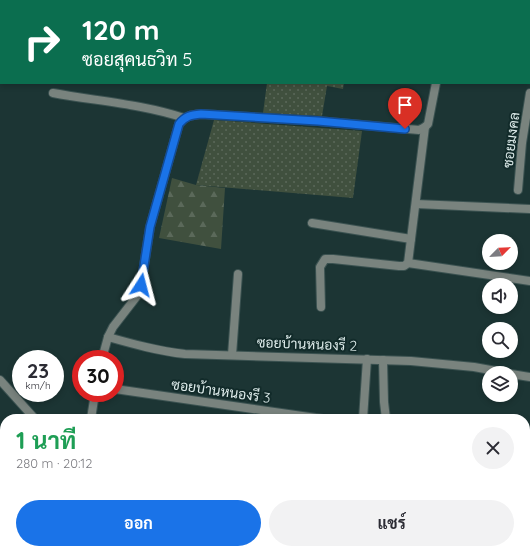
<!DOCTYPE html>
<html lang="th">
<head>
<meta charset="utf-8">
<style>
  :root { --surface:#fff; --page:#f2f2f3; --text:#2b2b33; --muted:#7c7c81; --accent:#1a73e8 }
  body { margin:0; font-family:Quicksand,Sarabun,sans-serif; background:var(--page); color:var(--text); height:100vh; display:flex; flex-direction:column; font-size:15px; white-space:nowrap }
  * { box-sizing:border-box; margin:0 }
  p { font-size:13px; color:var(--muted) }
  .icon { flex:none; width:22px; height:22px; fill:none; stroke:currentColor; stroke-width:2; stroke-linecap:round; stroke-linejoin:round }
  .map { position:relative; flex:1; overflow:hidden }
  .side { position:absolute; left:0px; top:414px; width:530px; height:140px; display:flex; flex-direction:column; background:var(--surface); border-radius:16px 16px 0 0; box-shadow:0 2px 6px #0003 }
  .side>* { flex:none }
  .hud { position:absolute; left:0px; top:0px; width:530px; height:84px; box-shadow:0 2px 6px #0003; background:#0b6e4f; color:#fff; overflow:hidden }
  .needle { width:26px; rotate:66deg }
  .controls { position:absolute; left:482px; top:234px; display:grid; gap:8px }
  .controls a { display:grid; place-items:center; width:36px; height:36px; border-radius:50%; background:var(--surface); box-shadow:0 2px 6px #0003; font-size:20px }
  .speed { position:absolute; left:12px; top:350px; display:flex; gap:8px; font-size:20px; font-weight:700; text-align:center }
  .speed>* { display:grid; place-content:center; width:52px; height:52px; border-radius:50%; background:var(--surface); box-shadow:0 2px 6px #0003; line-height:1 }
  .speed small { font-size:10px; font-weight:400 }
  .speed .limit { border:6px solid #d22; background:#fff; color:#111 }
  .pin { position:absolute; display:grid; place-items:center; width:34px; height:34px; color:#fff; margin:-41px -17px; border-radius:50% 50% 50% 0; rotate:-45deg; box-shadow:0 0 4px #0007 }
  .pin .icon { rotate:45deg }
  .me { position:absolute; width:44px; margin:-22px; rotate:9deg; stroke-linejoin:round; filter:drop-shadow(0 0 3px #0008) }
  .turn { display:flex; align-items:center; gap:14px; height:84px; padding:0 16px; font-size:18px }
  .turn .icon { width:52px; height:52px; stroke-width:2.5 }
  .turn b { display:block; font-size:28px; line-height:34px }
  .round { display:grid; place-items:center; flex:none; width:42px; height:42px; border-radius:21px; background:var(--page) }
  .head { display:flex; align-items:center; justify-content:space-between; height:68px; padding:0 16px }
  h1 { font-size:24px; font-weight:700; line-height:30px; color:#1e9e55 }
  .cta { display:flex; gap:8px; margin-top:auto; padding:8px 16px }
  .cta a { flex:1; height:46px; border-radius:24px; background:var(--accent); color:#fff; font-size:16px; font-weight:700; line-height:46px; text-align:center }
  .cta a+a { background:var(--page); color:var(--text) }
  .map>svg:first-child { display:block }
  .grass { fill:url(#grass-dots) }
  .forest { fill:url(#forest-firs) }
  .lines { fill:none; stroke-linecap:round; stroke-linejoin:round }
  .minor-casing { stroke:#3b5251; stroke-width:10 }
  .tertiary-casing { stroke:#3b5251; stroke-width:10 }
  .minor { stroke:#79837e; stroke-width:8 }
  .tertiary { stroke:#79837e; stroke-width:8 }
  .route-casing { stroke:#114b97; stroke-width:10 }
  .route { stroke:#1a73e8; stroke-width:7 }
  .labels { text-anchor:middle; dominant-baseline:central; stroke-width:4; stroke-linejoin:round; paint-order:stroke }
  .street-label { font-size:14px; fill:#deeceb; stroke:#122b2a }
</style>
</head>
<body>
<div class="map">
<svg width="530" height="554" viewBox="0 0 530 554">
  <defs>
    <pattern id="grass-dots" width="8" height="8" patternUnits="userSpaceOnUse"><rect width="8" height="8" fill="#40503e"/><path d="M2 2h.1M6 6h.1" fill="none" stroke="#5b695a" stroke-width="1.8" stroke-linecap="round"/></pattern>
    <pattern id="forest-firs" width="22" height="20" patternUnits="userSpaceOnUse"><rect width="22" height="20" fill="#40503e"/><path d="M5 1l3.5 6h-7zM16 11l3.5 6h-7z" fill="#5b695a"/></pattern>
  </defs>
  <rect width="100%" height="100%" fill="#1c3534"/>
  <g class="grass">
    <polygon points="267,83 344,83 343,89 327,86 322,116 263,113"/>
    <polygon points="214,120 362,131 353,198 196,185"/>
  </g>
  <polygon class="forest" points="172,178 196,185 225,188 221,249 159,238"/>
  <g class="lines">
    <defs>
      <g id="minor">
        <polyline points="488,0 490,1"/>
        <polyline points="58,1 58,0"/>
        <polyline points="356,1 357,0"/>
        <polyline points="423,1 423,0"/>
        <polyline points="464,1 465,0"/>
        <polyline points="529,19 530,20"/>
        <path d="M 53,93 C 96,101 142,104 184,118"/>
        <polyline points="518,190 522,143 530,93"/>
        <polyline points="416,204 530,209"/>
        <polyline points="312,223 411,239"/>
        <polyline points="408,263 530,281"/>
        <polyline points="321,307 320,267 325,259 333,259 399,266 404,266 408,263 425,127"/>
        <path d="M 108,337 C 133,344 158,351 185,354 L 411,361 L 474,367 L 507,373"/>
        <polyline points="232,355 238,274"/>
        <path d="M 102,359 L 108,337 L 113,327 L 137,296 L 141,285 L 150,227 L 179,124 C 185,116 191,115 201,114 L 318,121 L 419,130 L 425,127 L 428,124 L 436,83"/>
        <polyline points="383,360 384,402 386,419"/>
        <polyline points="511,374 530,377"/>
        <polyline points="115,389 323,419"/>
        <polyline points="91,419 95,393"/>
        <polyline points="363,419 367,359"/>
        <polyline points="525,493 530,494"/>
        <polyline points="315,549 334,554"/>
        <polyline points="46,554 48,549"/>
        <polyline points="511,554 530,550"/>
      </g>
      <g id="tertiary">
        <polyline points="0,380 35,419"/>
        <polyline points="152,549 156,554"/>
      </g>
    </defs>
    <use href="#minor" class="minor-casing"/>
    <use href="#tertiary" class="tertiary-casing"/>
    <use href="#minor" class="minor"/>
    <use href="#tertiary" class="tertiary"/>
  </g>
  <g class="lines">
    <defs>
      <path id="route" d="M 141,285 L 150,227 L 179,124 C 185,116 191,115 201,114 L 318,121 L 405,129"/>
    </defs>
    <use href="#route" class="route-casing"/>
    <use href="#route" class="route"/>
  </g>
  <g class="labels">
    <g class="street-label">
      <text transform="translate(511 140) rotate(-83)">ซอยมงคล</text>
      <text transform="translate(307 344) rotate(2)">ซอยบ้านหนองรี 2</text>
      <text transform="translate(221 391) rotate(8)">ซอยบ้านหนองรี 3</text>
    </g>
  </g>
</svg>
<div class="controls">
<a><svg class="needle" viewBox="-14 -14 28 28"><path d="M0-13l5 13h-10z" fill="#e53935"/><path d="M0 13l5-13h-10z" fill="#7c7c81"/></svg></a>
<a><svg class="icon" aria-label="sound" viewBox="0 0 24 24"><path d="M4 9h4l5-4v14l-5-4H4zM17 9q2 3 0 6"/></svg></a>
<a><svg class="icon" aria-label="search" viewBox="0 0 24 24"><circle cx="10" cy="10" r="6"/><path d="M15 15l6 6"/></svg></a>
<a><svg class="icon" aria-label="layers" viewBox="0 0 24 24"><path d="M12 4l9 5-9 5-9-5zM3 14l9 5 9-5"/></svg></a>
</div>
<div class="speed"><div>23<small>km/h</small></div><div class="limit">30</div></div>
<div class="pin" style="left:405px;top:129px;background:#d93025"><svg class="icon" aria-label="arrive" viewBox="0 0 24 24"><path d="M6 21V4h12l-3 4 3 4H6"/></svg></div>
<svg class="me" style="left:141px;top:285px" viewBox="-20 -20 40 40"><path d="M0-17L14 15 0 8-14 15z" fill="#1a73e8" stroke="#fff" stroke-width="4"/></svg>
<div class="hud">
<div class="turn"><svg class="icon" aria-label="right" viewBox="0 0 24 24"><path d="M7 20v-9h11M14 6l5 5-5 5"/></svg><div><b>120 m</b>ซอยสุคนธวิท 5</div></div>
</div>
<section class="side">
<div class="head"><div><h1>1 นาที</h1><p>280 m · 20:12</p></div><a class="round"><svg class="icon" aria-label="close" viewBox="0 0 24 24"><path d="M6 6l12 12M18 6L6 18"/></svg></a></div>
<div class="cta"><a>ออก</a><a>แชร์</a></div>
</section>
</div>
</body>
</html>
